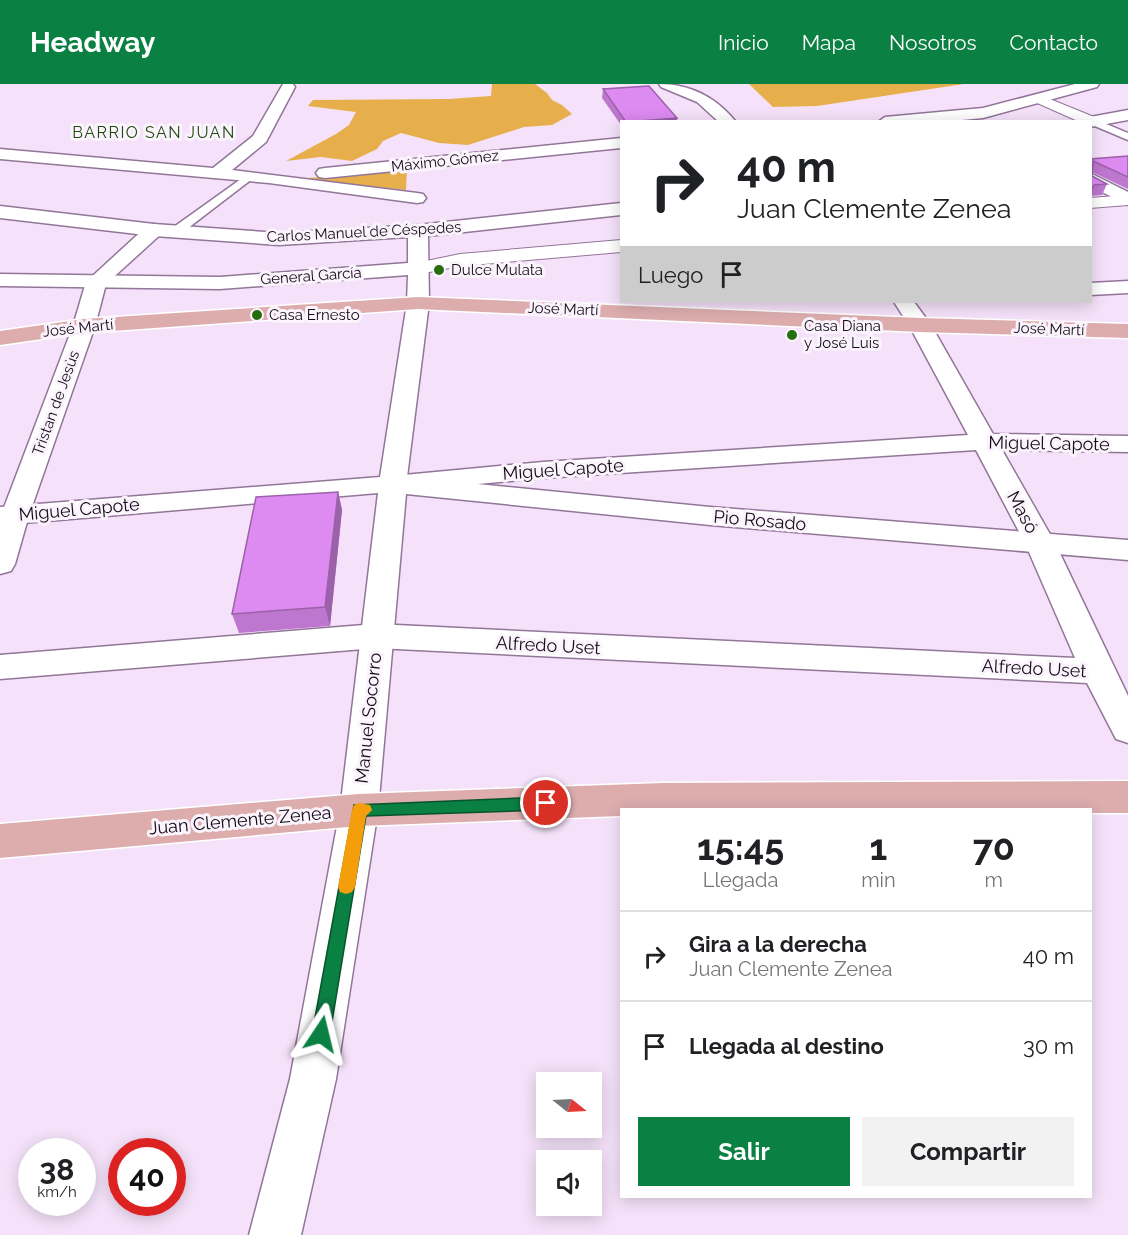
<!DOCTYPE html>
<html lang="es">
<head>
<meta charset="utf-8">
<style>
  :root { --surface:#fff; --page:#f2f2f2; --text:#202124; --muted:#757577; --line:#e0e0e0; --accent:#0b8043 }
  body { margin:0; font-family:Raleway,sans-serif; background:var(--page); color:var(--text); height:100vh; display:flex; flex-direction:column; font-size:22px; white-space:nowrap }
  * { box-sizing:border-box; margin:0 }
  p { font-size:20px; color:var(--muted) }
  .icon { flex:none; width:33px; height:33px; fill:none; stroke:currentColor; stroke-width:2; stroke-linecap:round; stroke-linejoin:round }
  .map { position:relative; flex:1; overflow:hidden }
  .drawer { position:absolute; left:620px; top:724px; width:472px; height:390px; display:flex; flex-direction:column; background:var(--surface); border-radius:0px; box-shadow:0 3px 15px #0003 }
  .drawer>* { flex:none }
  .guide { position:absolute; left:620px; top:36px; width:472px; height:183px; border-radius:0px; box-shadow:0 3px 15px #0003; background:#fff; color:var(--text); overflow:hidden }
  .needle { width:39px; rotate:108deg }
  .controls { position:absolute; left:536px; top:988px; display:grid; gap:12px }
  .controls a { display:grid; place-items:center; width:66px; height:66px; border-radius:0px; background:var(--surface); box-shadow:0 3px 15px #0003; font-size:30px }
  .speed { position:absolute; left:18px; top:1054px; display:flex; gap:12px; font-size:30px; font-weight:700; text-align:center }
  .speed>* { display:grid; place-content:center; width:78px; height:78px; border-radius:50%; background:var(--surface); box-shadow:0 3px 15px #0003; line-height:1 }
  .speed small { font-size:15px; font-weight:400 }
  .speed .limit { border:9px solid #d22; background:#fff; color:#111 }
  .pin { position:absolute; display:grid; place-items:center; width:51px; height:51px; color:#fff; margin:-26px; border:3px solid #fff; border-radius:50%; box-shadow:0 2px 6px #0007 }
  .me { position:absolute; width:66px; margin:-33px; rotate:10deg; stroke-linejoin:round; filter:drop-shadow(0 0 4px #0008) }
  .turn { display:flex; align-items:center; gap:21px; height:126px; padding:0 18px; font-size:27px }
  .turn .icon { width:78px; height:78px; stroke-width:2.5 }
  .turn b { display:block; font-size:42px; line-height:51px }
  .then { display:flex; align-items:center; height:57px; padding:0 18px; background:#0003; gap:12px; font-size:22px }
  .eta { display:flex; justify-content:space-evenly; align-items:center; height:102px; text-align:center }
  .eta b { font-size:36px; font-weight:700; line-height:42px }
  .primary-button { display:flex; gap:12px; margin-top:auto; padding:12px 18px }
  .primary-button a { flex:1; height:69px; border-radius:0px; background:var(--accent); color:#fff; font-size:24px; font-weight:700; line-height:69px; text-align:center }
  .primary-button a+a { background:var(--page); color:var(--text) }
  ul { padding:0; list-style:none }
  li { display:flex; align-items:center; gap:18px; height:90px; padding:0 18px; border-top:2px solid var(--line) }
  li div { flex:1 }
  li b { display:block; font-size:22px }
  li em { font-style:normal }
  header { display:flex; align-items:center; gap:36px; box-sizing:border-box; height:84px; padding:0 30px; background:var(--accent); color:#fff }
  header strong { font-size:28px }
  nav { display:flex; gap:33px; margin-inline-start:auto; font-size:21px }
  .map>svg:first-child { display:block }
  .green { fill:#e6af4b }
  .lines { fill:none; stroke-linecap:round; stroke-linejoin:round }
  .service-casing { stroke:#927599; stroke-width:3 }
  .pedestrian-casing { stroke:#927599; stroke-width:2 }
  .minor-casing { stroke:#927599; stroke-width:3 }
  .tertiary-casing { stroke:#927599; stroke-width:3 }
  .primary-casing { stroke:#fff; stroke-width:3 }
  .service { fill:#fff; fill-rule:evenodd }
  .pedestrian { fill:#fff; fill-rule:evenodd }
  .minor { fill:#fff; fill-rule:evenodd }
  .tertiary { fill:#fff; fill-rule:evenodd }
  .primary { fill:#ddadae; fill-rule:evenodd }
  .wall { fill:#be77cf }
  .shaded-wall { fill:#9b61a9 }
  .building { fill:#dd8af1; stroke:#9b61a9; stroke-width:1.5 }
  .route { fill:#0b8043; stroke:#07532c; stroke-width:1.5 }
  .slow { fill:#f59e0b }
  .poi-dot { fill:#266d0c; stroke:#fbf4fc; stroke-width:2 }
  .labels { text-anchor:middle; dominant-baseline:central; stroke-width:6; stroke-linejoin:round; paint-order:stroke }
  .far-street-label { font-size:15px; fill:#160b19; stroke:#fbf4fc }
  .far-poi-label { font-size:15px; fill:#160b19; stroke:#fbf4fc; text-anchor:start }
  .far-neighbourhood-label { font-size:16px; letter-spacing:1.5px; fill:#1c490f; stroke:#fbf4fc }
  .street-label { font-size:18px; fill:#160b19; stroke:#fbf4fc }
</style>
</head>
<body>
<header>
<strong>Headway</strong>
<nav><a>Inicio</a><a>Mapa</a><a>Nosotros</a><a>Contacto</a></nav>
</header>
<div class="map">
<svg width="1128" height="1151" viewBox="0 0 1128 1151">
  <rect width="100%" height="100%" fill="#f5e2fa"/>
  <g class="green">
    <polygon points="492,0 535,0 547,9 552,16 562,21 572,30 552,41 524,43 468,61 439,59 401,49 383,57 377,65 352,77 321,73 286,77 336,50 349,41 356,28 308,22 313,16 449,15 491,12"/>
    <polygon points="749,0 964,0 817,22 773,23"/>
    <polygon points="407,84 406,106 299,95"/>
  </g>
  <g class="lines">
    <defs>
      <g id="service">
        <polygon points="1094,35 1128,49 1128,56 1090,40 1089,38"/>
        <polygon points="248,90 252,91 252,95 179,151 171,151 171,145"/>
      </g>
      <g id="pedestrian">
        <polygon points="1040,11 1099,35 1101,38 1099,41 1090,42 1090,38 1080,38 1035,18 1033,15"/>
        <polygon points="1128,111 1128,121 1090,124 1090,114"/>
        <polygon points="621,156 621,168 460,182 419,190 412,188 409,184 412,180 460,170"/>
      </g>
      <g id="minor">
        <polygon points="283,0 293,0 295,3 266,58 232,86 417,109 423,110 426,114 423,118 417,119 269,99 0,75 0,65 213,84 253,52"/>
        <polygon points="621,54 621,64 325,94 319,93 316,89 319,85 325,84"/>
        <polygon points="1090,89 1128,108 1128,121 1090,102"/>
        <polygon points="154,140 161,142 164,146 161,150 106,200 95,242 29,431 15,480 11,487 0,490 0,434 73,242 86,198 147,142"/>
        <polygon points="1128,197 1128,209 1090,211 1090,199"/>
        <polygon points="920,234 928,236 931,241 993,350 1128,352 1128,368 1002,366 1055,459 1128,612 1128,659 1116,655 1087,599 376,564 0,595 0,571 376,540 1075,574 1025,459 976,366 543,394 393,408 383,406 379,400 383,394 393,392 543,378 968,351 909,241 912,236"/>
      </g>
      <g id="tertiary">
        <path d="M 659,0 C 690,0 716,13 736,38 L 719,38 L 697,18 L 661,3 Z"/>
        <polygon points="1075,0 1099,0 1097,3 983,34 941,38 878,38 885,33 983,24"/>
        <polygon points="1128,26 1128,36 1090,43 1090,38 1083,38 1090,33"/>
        <polygon points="621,119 621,131 428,152 429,219 407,393 710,423 1128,456 1128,476 710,441 406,410 378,726 336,995 301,1151 249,1151 290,995 340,726 378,409 0,441 0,423 380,393 407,219 408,191 220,205 0,202 0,190 220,193 408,179 408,153 279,161 154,152 0,134 0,122 154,140 279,149 418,141"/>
        <polygon points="894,218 914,218 931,241 928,246 920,248 912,246"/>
      </g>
      <g id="primary">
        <polygon points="418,213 920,234 1128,240 1128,254 920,248 418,225 84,249 0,261 0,247 84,235"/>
        <polygon points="1128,697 1128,729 1090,729 1090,726 621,726 621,732 359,742 0,774 0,740 359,710 663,699"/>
      </g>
    </defs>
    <use href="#service" class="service-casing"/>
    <use href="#pedestrian" class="pedestrian-casing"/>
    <use href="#minor" class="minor-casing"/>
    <use href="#tertiary" class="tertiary-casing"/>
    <use href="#primary" class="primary-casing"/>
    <use href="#service" class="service"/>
    <use href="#pedestrian" class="pedestrian"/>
    <use href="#minor" class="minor"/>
    <use href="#tertiary" class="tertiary"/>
    <use href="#primary" class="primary"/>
  </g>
  <g class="wall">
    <polygon points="603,5 677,34 677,38 621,38 621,41 602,14"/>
    <polygon points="1128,72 1128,105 1092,88 1092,92 1107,100 1102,111 1090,112 1090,75"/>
    <polygon points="338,408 342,426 330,542 239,549 232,530"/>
  </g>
  <g class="shaded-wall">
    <polygon points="677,34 677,38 628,38"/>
    <polygon points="338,408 342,426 330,542 325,523"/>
  </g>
  <g class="building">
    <polygon points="649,2 677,34 626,38 603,5"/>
    <polygon points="1128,72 1128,93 1093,77 1092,92 1107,100 1094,101 1092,105 1090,105 1090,75"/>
    <polygon points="338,408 325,523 232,530 256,413"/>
  </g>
  <polygon class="route" points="546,713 552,715 554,719 552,724 546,726 366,732 330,950 327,957 321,960 314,957 312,950 354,721"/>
  <polygon class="slow" points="359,719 370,721 372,726 366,732 355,803 352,808 346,810 340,808 338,803 352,726 354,721"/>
  <g class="poi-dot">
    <circle cx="439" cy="186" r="6"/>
    <circle cx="257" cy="231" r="6"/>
    <circle cx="792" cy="251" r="6"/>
  </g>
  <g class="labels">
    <g class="far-street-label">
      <text transform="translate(445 77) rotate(-6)">Máximo Gómez</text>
      <text transform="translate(364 148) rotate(-3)">Carlos Manuel de Céspedes</text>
      <text transform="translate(311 192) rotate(-4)">General García</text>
      <text transform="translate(563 225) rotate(2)">José Martí</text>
      <text transform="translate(78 244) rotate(-6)">José Martí</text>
      <text transform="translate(1049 245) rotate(2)">José Martí</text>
      <text transform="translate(56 319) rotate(-70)">Tristan de Jesùs</text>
    </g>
    <g class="far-poi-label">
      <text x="451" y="186">Dulce Mulata</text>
      <text x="269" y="231">Casa Ernesto</text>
      <text x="804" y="242">Casa Diana<tspan x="804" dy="17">y José Luis</tspan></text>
    </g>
    <g class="far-neighbourhood-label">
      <text x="154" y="48">BARRIO SAN JUAN</text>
    </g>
    <g class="street-label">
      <text transform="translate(1049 359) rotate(1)">Miguel Capote</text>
      <text transform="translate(563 385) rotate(-4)">Miguel Capote</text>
      <text transform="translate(79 425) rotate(-5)">Miguel Capote</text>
      <text transform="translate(1023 428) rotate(61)">Masó</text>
      <text transform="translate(760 436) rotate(5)">Pio Rosado</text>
      <text transform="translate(548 561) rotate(3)">Alfredo Uset</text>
      <text transform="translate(1034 584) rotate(3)">Alfredo Uset</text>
      <text transform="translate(368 634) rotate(-84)">Manuel Socorro</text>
      <text transform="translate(240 736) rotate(-5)">Juan Clemente Zenea</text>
    </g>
  </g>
</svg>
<div class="controls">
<a><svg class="needle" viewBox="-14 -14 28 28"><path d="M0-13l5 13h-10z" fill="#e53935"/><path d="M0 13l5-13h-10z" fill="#757577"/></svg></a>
<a><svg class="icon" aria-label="sound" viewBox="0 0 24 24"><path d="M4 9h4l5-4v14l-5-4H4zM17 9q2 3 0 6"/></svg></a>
</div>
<div class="speed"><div>38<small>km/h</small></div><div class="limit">40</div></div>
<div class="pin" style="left:546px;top:719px;background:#d93025"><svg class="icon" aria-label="arrive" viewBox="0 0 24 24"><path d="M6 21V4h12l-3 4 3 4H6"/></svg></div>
<svg class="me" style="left:321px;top:950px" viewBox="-20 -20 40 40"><path d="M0-17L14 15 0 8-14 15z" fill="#0b8043" stroke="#fff" stroke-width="4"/></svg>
<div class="guide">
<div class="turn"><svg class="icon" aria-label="right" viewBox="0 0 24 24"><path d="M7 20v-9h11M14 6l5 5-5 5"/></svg><div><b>40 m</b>Juan Clemente Zenea</div></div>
<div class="then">Luego<svg class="icon" aria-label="arrive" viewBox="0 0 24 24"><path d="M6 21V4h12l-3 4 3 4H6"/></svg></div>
</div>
<section class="drawer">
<div class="eta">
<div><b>15:45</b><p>Llegada</p></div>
<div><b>1</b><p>min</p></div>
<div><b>70</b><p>m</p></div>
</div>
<ul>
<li><svg class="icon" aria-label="right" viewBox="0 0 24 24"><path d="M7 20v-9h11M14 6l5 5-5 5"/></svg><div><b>Gira a la derecha</b><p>Juan Clemente Zenea</p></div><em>40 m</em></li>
<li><svg class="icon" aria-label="arrive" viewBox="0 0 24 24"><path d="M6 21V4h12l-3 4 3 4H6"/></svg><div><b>Llegada al destino</b></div><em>30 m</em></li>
</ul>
<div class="primary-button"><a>Salir</a><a>Compartir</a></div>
</section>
</div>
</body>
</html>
